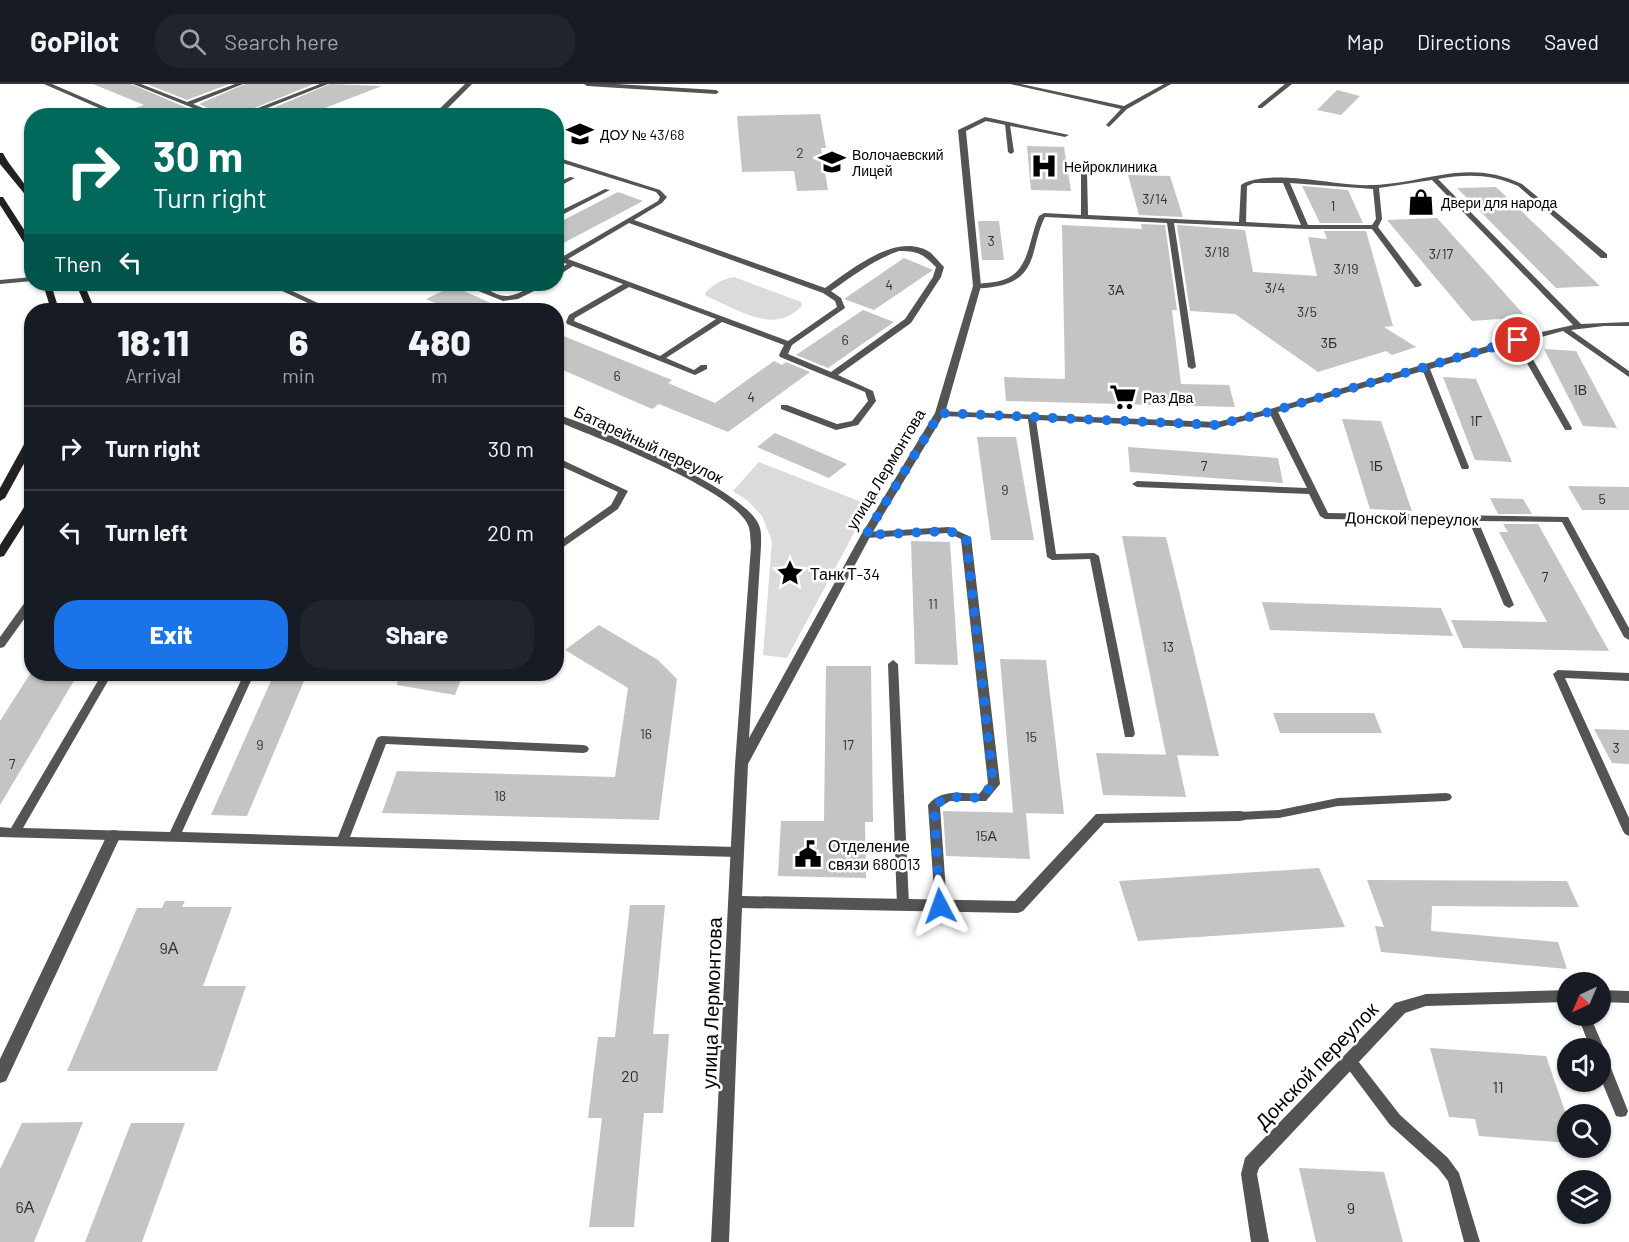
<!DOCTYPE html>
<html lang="en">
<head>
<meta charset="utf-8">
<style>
  :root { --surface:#171b24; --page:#20242c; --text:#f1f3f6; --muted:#9ea1a6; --line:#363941; --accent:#1a73e8 }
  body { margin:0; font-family:Barlow,sans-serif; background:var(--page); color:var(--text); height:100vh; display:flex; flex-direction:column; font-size:22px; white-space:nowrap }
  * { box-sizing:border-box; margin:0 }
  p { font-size:20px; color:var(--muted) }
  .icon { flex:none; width:33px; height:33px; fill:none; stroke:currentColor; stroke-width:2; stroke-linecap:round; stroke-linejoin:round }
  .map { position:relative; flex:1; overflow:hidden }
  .drawer { position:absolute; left:24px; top:219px; width:540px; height:378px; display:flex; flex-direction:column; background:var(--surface); border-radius:24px; box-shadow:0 2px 4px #0004 }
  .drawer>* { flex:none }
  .guide { position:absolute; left:24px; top:24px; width:540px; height:183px; border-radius:24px; box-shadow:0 2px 4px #0004; background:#00695c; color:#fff; overflow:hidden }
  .needle { width:39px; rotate:224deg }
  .tools { position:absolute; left:1557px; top:888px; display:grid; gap:12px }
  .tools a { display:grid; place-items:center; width:54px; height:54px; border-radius:50%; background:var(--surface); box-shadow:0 2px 4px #0004; font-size:30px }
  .pin { position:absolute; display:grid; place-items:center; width:51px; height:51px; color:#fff; margin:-26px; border:3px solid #fff; border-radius:50%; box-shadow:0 2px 6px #0007 }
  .me { position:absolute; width:66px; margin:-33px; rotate:356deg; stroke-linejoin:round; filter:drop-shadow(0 0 4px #0008) }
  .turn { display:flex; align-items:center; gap:21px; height:126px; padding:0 30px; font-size:27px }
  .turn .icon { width:78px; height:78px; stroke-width:2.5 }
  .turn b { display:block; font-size:42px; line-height:51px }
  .then { display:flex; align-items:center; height:57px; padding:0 30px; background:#0003; gap:12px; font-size:22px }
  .eta { display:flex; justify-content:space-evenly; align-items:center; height:102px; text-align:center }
  .eta b { font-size:36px; font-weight:800; line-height:42px }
  .cta { display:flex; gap:12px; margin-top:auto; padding:12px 30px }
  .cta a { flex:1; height:69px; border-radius:24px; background:var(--accent); color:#fff; font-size:24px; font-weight:800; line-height:69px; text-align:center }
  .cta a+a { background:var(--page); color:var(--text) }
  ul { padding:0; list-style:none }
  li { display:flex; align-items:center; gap:18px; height:84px; padding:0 30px; border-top:2px solid var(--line) }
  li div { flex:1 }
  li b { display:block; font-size:22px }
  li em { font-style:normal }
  header { display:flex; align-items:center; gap:36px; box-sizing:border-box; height:84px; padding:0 30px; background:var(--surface); border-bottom:2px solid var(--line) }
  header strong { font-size:28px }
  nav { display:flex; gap:33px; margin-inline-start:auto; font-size:21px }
  .search { width:420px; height:54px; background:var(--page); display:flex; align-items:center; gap:15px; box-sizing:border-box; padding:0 21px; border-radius:24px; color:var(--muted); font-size:22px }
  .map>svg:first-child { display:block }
  .green { fill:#dbdbdb }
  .building { fill:#c4c4c4 }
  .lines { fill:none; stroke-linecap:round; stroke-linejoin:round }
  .service { fill:#545454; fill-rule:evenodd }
  .minor { fill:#545454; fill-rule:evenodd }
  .secondary { fill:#212121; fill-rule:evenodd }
  .route { stroke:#1a73e8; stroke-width:10; stroke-dasharray:0 18 }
  .labels { text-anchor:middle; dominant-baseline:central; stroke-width:5; stroke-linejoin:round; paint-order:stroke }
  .far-poi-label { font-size:14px; fill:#000; stroke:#fff; text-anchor:start }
  .number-label { font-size:14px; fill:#313131 }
  .street-label { font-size:16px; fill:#000; stroke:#fff }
  .poi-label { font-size:16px; fill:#000; stroke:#fff; text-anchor:start }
  .near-number-label { font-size:16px; fill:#313131 }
  .near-street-label { font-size:20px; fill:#000; stroke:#fff }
</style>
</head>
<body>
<header>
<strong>GoPilot</strong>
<div class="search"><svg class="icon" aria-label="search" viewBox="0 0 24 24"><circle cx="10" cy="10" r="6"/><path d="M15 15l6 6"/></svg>Search here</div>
<nav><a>Map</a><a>Directions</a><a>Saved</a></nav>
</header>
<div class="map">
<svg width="1629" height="1158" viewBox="0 0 1629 1158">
  <rect width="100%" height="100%" fill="#fff"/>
  <g class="green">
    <path d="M 734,193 L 801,218 L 802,222 C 773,252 738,225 706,212 L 705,209 C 712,201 723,195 734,193 Z"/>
    <polygon points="759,378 869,421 787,574 763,571 772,457 762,432 748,417 733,407"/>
  </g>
  <g class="building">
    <polygon points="93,0 131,0 206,32 128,32 123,28 144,21"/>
    <polygon points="147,0 229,0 187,16"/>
    <polygon points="245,0 314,0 235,32 225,32 199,20"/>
    <polygon points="330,0 382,2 304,32 254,32"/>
    <polygon points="1337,6 1360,12 1341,31 1317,26"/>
    <polygon points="820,30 826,64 821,64 828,106 797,107 794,87 742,88 737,32"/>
    <polygon points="1027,62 1064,63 1071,107 1031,106"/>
    <polygon points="1128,91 1170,92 1183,133 1139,131"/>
    <polygon points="1302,102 1348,106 1363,139 1320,139"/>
    <polygon points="1496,103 1600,202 1556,204 1457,104"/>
    <polygon points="618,108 643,117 556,163 556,140"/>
    <polygon points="1437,134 1526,233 1472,237 1387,136"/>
    <polygon points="978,137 999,137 1004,176 982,176"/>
    <polygon points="1141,140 1165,141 1177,226 1172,226 1181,300 1229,301 1235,323 1006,317 1004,293 1065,295 1062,141 1142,145"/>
    <polygon points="1177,141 1245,146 1253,188 1317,192 1308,153 1327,155 1324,147 1366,147 1393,242 1384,243 1416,263 1392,271 1386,267 1318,288 1235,230 1190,227"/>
    <polygon points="904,174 933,186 874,226 844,215"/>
    <polygon points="453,202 506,226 451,226 426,215"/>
    <polygon points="863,226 894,238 828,284 796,271"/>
    <polygon points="556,249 672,296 668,299 715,319 774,277 782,281 786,278 810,288 728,348 659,320 652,325 556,283"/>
    <polygon points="1544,265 1576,267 1617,344 1583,342"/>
    <polygon points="1443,293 1476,295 1512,378 1475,376"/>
    <polygon points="1342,335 1381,337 1412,427 1370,425"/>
    <polygon points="775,349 847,380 829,394 757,363"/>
    <polygon points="977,353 1016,353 1034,456 991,456"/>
    <polygon points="1128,363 1278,374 1283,399 1130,388"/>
    <polygon points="1568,402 1629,403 1629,426 1582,426"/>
    <polygon points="1490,414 1523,415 1532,430 1498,430"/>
    <polygon points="1503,440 1538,440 1609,567 1463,564 1451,536 1547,538 1499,448 1508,448"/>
    <polygon points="1122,452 1166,453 1219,672 1166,671"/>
    <polygon points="911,457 950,458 958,581 915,580"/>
    <polygon points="1262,518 1441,524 1453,552 1270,546"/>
    <polygon points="599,541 658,576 677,595 659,736 382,729 397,687 615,693 628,604 565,566"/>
    <polygon points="1000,575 1046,576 1064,730 1013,729"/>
    <polygon points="826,582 871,582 873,738 865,738 866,794 778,792 781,737 824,737"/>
    <polygon points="30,590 78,590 0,721 0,637"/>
    <polygon points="274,590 307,590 247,732 211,731"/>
    <polygon points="398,590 463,590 455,611 397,601"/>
    <polygon points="1273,629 1374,629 1382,649 1280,649"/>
    <polygon points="1594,645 1629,646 1629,680 1612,679"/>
    <polygon points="1096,669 1177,671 1186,713 1103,711"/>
    <polygon points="943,727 1026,729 1030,775 946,772"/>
    <polygon points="1319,784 1345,843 1138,857 1119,797"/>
    <polygon points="1367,796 1567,797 1579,823 1432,822 1431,847 1558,858 1567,885 1381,868 1375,842 1384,843"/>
    <polygon points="165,817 185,817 182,823 232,823 203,902 246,902 217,987 67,987 137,824 162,824"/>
    <polygon points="630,821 665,821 653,950 669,950 663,1029 644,1029 634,1143 589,1143 602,1034 588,1034 598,953 615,953"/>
    <polygon points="1430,964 1546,972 1568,1036 1568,1059 1479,1052 1475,1035 1449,1033"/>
    <polygon points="83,1038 34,1158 0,1158 0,1085 22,1039"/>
    <polygon points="131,1039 185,1039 142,1158 85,1158"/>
    <polygon points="1299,1084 1384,1088 1403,1158 1316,1158"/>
  </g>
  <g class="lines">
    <g class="service">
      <polygon points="44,0 52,0 126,32 117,32"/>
      <polygon points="133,0 141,0 187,18 235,0 243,0 193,20 223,32 213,32"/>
      <polygon points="320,0 328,0 247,32 237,32"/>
      <polygon points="584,0 616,0 716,6 719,8 716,10 587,2"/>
      <polygon points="1010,0 1021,0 1124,22 1164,0 1171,0 1127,25 1109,43 1106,41 1121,25"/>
      <polygon points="1285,0 1292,0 1262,24 1258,24 1258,22"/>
      <polygon points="1005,40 1010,41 1014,68 1011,70 1008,68"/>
      <path d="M 556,73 L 660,106 L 667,113 L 662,119 L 634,136 L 825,204 C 851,186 898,146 931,169 C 935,173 940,179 944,183 L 941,193 L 911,239 L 838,291 L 873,307 L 876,317 L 858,341 L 836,346 L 781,325 L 781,321 L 787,321 L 837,340 L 852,337 L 868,317 L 865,308 L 780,273 L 779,271 L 784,261 L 722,238 L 666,274 L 694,286 L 701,281 L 707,281 L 707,285 L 695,291 L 567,240 L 566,238 L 569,231 L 623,200 L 573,182 L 556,193 L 556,187 L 567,180 L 556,176 L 556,171 L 562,173 L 658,117 L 660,113 L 656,108 L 556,77 ZM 629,139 L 823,209 L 835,217 L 837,223 L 788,257 L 568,175 ZM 899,167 C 918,167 923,170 936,183 L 933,193 L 905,235 L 831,288 L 788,270 L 792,261 L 845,224 L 841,214 L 831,207 C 853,192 873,176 899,167 ZM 629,203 L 716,235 L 660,272 L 574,237 L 575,234 Z"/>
      <path d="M 1084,86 L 1087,88 L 1088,131 L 1239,138 L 1241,101 C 1256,90 1294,94 1313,96 C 1333,98 1353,102 1373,101 C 1428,99 1467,74 1522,100 L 1607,170 L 1607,174 L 1601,174 L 1518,102 C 1491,90 1467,90 1438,95 L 1581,240 L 1629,238 L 1629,242 L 1604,242 L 1571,246 L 1629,287 L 1629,293 L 1563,247 L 1523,258 L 1572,344 L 1571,346 L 1565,346 L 1564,344 L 1516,260 L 1430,285 L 1469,383 L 1468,385 L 1462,385 L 1461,383 L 1423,287 L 1278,328 L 1328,429 L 1568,433 L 1629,544 L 1629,556 L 1624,553 L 1562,438 L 1478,437 L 1514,521 L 1509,524 L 1504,521 L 1469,437 L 1325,435 L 1320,432 L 1309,410 L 1137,403 L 1132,400 L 1137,397 L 1307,404 L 1270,330 L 1217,344 L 1036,336 L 1056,470 L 1094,469 L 1099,472 L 1135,650 L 1133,653 L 1125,653 L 1090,475 L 1052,476 L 1047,473 L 1028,335 L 940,332 L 937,331 L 937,327 L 1217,338 L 1270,325 L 1515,254 L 1573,241 L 1432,96 L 1379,104 L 1382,135 L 1378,143 L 1422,201 L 1418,203 L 1415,203 L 1372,145 L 1305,145 L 1174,139 L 1196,283 L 1192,285 L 1188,283 L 1167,139 L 1045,133 C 1031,159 1039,191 1003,201 C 993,203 984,205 974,204 L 974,200 C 984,199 994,199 1003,196 C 1030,188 1029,153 1039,132 L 1044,129 L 1081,131 L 1081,88 ZM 1254,99 L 1283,99 L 1301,141 L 1246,138 L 1247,102 ZM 1290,99 L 1373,105 L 1376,135 L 1372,141 L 1308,141 Z"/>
      <polygon points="570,93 575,94 556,104 556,99"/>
      <polygon points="605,105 610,106 556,134 556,129"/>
      <polygon points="32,193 32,197 0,200 0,196"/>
      <path d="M 471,200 C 484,200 495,213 507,212 C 522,211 533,198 548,200 L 518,215 L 503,217 L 471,204 Z"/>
      <polygon points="319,220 322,220 322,224 315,226 306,226"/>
      <polygon points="556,373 628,407 618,425 556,468 556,460 611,421 618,408 556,380"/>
      <path d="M 949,443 L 971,453 L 1000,700 L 986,717 L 950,717 L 940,723 L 947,822 L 945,826 L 941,827 L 937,826 L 935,822 L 928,721 C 941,705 961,709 979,710 L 988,699 L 961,455 L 948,449 L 866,454 L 861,451 L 866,448 Z"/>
      <polygon points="32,513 32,524 4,563 0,564 0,553 28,514"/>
      <polygon points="893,576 898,580 909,821 907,825 903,826 899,825 897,821 888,580"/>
      <polygon points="1558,586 1629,589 1629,597 1565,594 1629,734 1629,752 1625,750 1623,747 1553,590"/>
      <polygon points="102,590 112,590 23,744 170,748 244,590 254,590 182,748 338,753 376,656 378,653 382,652 583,661 587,662 589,665 587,668 583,669 386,660 350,753 737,763 741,765 743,768 741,771 737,773 0,753 0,743 11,744"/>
      <polygon points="1446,709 1450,710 1452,713 1450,716 1446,717 1338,722 1279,734 1240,736 1236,735 1234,732 1236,729 1240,728 1279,726 1338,714"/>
      <polygon points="1578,932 1590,932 1604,964 1601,968 1605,970 1607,974 1628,1027 1626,1032 1621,1033 1616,1032 1600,993 1600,964 1590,964"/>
      <polygon points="1350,971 1355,973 1400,1031 1448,1074 1459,1089 1480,1158 1464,1158 1448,1097 1438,1084 1390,1041 1345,981 1343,977 1345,973"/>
    </g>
    <g class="minor">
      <polygon points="465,0 472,0 440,32 432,32"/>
      <path d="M 985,33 L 1069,51 L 1065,53 L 986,37 L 966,47 L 981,202 L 945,329 L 871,451 L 748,680 L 742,812 L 1015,817 L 1096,730 L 1240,727 L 1245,728 L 1247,732 L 1245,736 L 1240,737 L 1104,739 L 1023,827 L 1018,829 L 742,824 L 729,1158 L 711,1158 L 735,681 L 751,462 C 750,455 751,446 747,439 C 727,403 598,354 556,337 L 556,330 C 597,343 741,404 758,439 C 762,446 761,455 761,462 L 749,654 L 861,451 L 935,329 L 973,202 L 958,46 Z"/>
      <polygon points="267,200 277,200 333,226 323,226"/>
      <polygon points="114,746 119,747 121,751 6,997 0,999 0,975 107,751 109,747"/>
      <polygon points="1568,906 1568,918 1426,922 1405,929 1259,1084 1257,1090 1269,1158 1251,1158 1241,1090 1245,1074 1395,919 1426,910"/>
      <polygon points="1600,906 1629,907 1629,919 1600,918"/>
    </g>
    <g class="secondary">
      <path d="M 0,69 L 3,69 C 10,84 32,104 32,119 L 0,80 Z"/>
      <polygon points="0,113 3,113 32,158 32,167 28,165 0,121"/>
      <polygon points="43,200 51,200 59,226 51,226"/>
      <polygon points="76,200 84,200 95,226 87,226"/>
      <polygon points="32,352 32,365 5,414 0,417 0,404 27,355"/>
      <polygon points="32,416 32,428 4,472 0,473 0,461 28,417"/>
    </g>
  </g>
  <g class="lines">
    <polyline class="route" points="940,822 934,721 948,713 982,714 993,699 966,453 949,447 866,451 940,329 1217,341 1273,327 1518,256"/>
  </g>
  <defs>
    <symbol id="school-bare" viewBox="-9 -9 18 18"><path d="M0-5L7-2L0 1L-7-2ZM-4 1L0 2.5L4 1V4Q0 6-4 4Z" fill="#000" stroke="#fff" stroke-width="2.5" paint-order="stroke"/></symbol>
    <symbol id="hospital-bare" viewBox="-9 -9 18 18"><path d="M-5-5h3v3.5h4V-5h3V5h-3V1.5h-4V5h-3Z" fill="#000" stroke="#fff" stroke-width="2.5" paint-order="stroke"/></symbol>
    <symbol id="shop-bare" viewBox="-9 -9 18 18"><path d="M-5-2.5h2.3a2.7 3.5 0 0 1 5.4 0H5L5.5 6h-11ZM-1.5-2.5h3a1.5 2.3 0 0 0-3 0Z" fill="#000" stroke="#fff" stroke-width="2.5" paint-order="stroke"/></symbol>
    <symbol id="supermarket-bare" viewBox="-9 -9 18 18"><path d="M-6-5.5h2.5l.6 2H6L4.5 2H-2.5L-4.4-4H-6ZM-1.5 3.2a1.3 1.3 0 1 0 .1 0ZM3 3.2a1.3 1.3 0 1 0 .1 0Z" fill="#000" stroke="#fff" stroke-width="2.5" paint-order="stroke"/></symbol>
    <symbol id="sight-bare" viewBox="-9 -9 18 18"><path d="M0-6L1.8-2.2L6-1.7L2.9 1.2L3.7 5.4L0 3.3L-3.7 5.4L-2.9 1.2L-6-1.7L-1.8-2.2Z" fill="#000" stroke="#fff" stroke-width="2.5" paint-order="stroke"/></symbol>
    <symbol id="civic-bare" viewBox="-9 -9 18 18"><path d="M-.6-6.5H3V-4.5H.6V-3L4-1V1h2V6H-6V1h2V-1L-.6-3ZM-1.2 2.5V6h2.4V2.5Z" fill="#000" stroke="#fff" stroke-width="2.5" paint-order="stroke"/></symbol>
  </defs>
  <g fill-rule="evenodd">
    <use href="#school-bare" x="561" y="31" width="38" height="38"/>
    <use href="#school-bare" x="813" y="59" width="38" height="38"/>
    <use href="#hospital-bare" x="1025" y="63" width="38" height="38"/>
    <use href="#shop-bare" x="1402" y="99" width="38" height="38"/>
    <use href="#supermarket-bare" x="1104" y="294" width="38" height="38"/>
    <use href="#sight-bare" x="771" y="470" width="38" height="38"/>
    <use href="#civic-bare" x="789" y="751" width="38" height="38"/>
  </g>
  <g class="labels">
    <g class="far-poi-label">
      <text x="600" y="50">ДОУ № 43/68</text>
      <text x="852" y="70">Волочаевский<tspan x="852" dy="16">Лицей</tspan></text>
      <text x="1064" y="82">Нейроклиника</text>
      <text x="1441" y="118">Двери для народа</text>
      <text x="1143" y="313">Раз Два</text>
    </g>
    <g class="number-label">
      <text x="800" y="68">2</text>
      <text x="1155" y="114">3/14</text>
      <text x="1333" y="121">1</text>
      <text x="991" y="156">3</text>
      <text x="1217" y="167">3/18</text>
      <text x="1441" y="169">3/17</text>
      <text x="1346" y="184">3/19</text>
      <text x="889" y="200">4</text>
      <text x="1275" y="203">3/4</text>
      <text x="1116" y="205">3А</text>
      <text x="1307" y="227">3/5</text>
      <text x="845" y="255">6</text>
      <text x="1329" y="258">3Б</text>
      <text x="617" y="291">6</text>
      <text x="1580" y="305">1В</text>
      <text x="751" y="312">4</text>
      <text x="1476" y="336">1Г</text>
      <text x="1204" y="381">7</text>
      <text x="1376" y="381">1Б</text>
      <text x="1005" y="405">9</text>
      <text x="1602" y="414">5</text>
      <text x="1545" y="492">7</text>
      <text x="933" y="519">11</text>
      <text x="1168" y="562">13</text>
      <text x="646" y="649">16</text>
      <text x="1031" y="652">15</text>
      <text x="260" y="660">9</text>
      <text x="848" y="660">17</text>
      <text x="1616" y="663">3</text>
      <text x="12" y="679">7</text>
      <text x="500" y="711">18</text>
      <text x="986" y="751">15А</text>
    </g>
    <g class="street-label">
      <text transform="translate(649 360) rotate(25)">Батарейный переулок</text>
      <text transform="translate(885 385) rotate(-59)">улица Лермонтова</text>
      <text transform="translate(1412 434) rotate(1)">Донской переулок</text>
    </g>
    <g class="poi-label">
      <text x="810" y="489">Танк Т-34</text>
      <text x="828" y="761">Отделение<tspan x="828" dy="18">связи 680013</tspan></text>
    </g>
    <g class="near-number-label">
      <text x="169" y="863">9А</text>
      <text x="630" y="991">20</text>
      <text x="1498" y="1002">11</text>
      <text x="25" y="1122">6А</text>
      <text x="1351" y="1123">9</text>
    </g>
    <g class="near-street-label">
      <text transform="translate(711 919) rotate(-88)">улица Лермонтова</text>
      <text transform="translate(1316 981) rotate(-46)">Донской переулок</text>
    </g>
  </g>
</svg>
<div class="tools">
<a><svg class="needle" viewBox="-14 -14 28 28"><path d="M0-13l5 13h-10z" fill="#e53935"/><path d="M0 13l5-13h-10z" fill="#9ea1a6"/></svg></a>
<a><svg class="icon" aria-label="sound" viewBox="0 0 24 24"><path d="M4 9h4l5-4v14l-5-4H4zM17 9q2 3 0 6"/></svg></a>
<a><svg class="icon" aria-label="search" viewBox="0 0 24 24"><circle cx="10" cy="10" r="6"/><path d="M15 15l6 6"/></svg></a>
<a><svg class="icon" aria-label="layers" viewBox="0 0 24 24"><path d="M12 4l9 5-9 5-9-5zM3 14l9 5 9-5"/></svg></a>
</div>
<div class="pin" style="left:1518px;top:256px;background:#d93025"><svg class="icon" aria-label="arrive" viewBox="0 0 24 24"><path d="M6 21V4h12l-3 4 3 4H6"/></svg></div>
<svg class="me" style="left:940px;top:822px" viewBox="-20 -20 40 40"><path d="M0-17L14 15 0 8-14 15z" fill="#1a73e8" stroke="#fff" stroke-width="4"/></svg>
<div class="guide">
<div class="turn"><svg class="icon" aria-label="right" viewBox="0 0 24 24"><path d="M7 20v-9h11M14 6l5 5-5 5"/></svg><div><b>30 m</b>Turn right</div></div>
<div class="then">Then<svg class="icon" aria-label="left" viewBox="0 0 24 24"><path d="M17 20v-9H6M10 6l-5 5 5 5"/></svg></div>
</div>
<section class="drawer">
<div class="eta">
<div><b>18:11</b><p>Arrival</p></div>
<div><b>6</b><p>min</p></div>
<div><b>480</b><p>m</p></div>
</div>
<ul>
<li><svg class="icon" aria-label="right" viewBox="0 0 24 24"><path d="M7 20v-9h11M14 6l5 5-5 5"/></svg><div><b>Turn right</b></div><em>30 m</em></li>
<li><svg class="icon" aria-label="left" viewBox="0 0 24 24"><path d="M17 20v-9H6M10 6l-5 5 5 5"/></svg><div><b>Turn left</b></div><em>20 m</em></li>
</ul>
<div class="cta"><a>Exit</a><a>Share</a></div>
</section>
</div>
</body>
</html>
